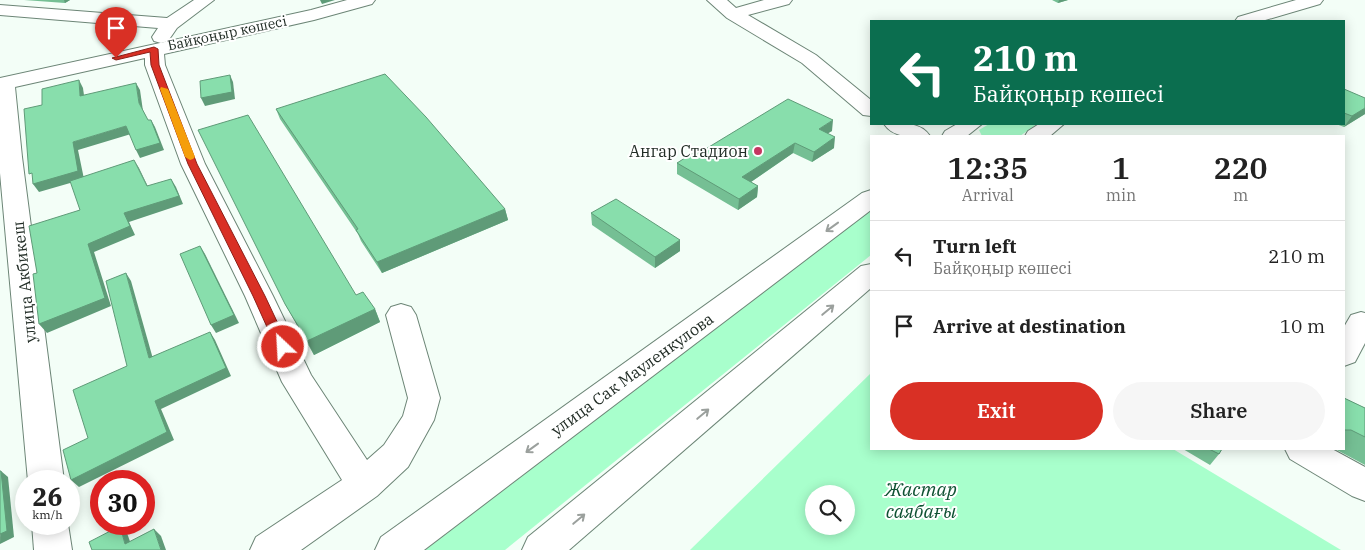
<!DOCTYPE html>
<html lang="en">
<head>
<meta charset="utf-8">
<style>
  :root { --surface:#fff; --page:#f6f6f6; --text:#222; --muted:#767676; --line:#e0e0e0; --accent:#d93025 }
  body { margin:0; font-family:"IBM Plex Serif",serif; background:var(--page); color:var(--text); height:100vh; display:flex; flex-direction:column; font-size:19px; white-space:nowrap }
  * { box-sizing:border-box; margin:0 }
  p { font-size:16px; color:var(--muted) }
  .icon { flex:none; width:28px; height:28px; fill:none; stroke:currentColor; stroke-width:2; stroke-linecap:round; stroke-linejoin:round }
  .map { position:relative; flex:1; overflow:hidden }
  .drawer { position:absolute; left:870px; top:135px; width:475px; height:315px; display:flex; flex-direction:column; background:var(--surface); border-radius:0px; box-shadow:0 2px 12px #0003 }
  .drawer>* { flex:none }
  .hud { position:absolute; left:870px; top:20px; width:475px; height:105px; border-radius:0px; box-shadow:0 2px 12px #0003; background:#0b6e4f; color:#fff; overflow:hidden }
  .fabs { position:absolute; left:805px; top:485px; display:grid; gap:10px }
  .fabs a { display:grid; place-items:center; width:50px; height:50px; border-radius:50%; background:var(--surface); box-shadow:0 2px 12px #0003; font-size:25px }
  .speed { position:absolute; left:15px; top:470px; display:flex; gap:10px; font-size:25px; font-weight:700; text-align:center }
  .speed>* { display:grid; place-content:center; width:65px; height:65px; border-radius:50%; background:var(--surface); box-shadow:0 2px 12px #0003; line-height:1 }
  .speed small { font-size:12px; font-weight:400 }
  .speed .limit { border:8px solid #d22; background:#fff; color:#111 }
  .pin { position:absolute; display:grid; place-items:center; width:42px; height:42px; color:#fff; margin:-51px -21px; border-radius:50% 50% 50% 0; rotate:-45deg; box-shadow:0 0 5px #0007 }
  .pin .icon { rotate:45deg }
  .me { position:absolute; width:55px; margin:-28px; rotate:335deg; stroke-linejoin:round; filter:drop-shadow(0 0 4px #0008) }
  .turn { display:flex; align-items:center; gap:18px; height:105px; padding:0 20px; font-size:22px }
  .turn .icon { width:65px; height:65px; stroke-width:2.5 }
  .turn b { display:block; font-size:35px; line-height:42px }
  .eta { display:flex; justify-content:space-evenly; align-items:center; height:85px; text-align:center }
  .eta b { font-size:30px; font-weight:600; line-height:35px }
  .action { display:flex; gap:10px; margin-top:auto; padding:10px 20px }
  .action a { flex:1; height:58px; border-radius:30px; background:var(--accent); color:#fff; font-size:20px; font-weight:600; line-height:58px; text-align:center }
  .action a+a { background:var(--page); color:var(--text) }
  ul { padding:0; list-style:none }
  li { display:flex; align-items:center; gap:15px; height:70px; padding:0 20px; border-top:1px solid var(--line) }
  li div { flex:1 }
  li b { display:block; font-size:19px }
  li em { font-style:normal }
  .map>svg:first-child { display:block }
  .green { fill:#a8ffcc; fill-rule:evenodd }
  .lines { fill:none; stroke-linecap:round; stroke-linejoin:round }
  .minor-casing { stroke:#6c8576; stroke-width:2 }
  .major-casing { stroke:#6c8576; stroke-width:2 }
  .minor { fill:#fff; fill-rule:evenodd }
  .major { fill:#fff; fill-rule:evenodd }
  .wall { fill:#75bf94 }
  .shaded-wall { fill:#5f9b78 }
  .building { fill:#88deac; stroke:#5f9b78 }
  .oneway { stroke:#9ba09d }
  .route { fill:#d93025; stroke:#8d1f18 }
  .slow { fill:#f59e0b }
  .poi-dot { fill:#c53761; stroke:#fff; stroke-width:2 }
  .labels { text-anchor:middle; dominant-baseline:central; stroke-width:4; stroke-linejoin:round; paint-order:stroke }
  .far-street-label { font-size:14px; fill:#212c25; stroke:#fff }
  .poi-label { font-size:16px; fill:#212c25; stroke:#fff; text-anchor:end }
  .street-label { font-size:16px; fill:#212c25; stroke:#fff }
  .near-park-label { font-size:19px; font-style:italic; fill:#0e5132; stroke:#fff }
</style>
</head>
<body>
<div class="map">
<svg width="1365" height="550" viewBox="0 0 1365 550">
  <rect width="100%" height="100%" fill="#f3fef7"/>
  <g class="green">
    <polygon points="989,124 1037,124 1020,136 982,136 979,130"/>
    <polygon points="871,210 871,255 505,550 425,550"/>
    <path d="M 871,373 L 871,449 L 1173,449 L 1341,550 L 690,550 ZM 814,494 L 846,494 L 846,526 L 814,526 Z"/>
  </g>
  <g class="lines">
    <defs>
      <g id="minor">
        <polygon points="194,0 214,0 177,28 168,41 161,43 154,41 152,37 158,28 0,15 0,5 167,18"/>
        <polygon points="347,0 375,0 372,4 314,20 164,54 165,65 205,164 273,296 311,375 367,460 384,445 403,416 408,398 386,315 391,307 401,304 411,307 416,315 440,398 434,420 408,467 377,496 301,550 250,550 256,537 342,480 282,382 245,296 181,164 145,65 145,58 15,87 22,157 64,481 28,481 0,173 0,78 311,10"/>
        <polygon points="707,0 727,0 736,8 764,0 792,0 789,4 748,15 816,55 871,100 871,116 863,115 802,63 727,18"/>
        <path d="M 884,124 C 900,123 920,121 930,136 C 914,137 894,139 884,124 Z"/>
        <polygon points="1361,312 1365,313 1365,343 1355,362 1344,366 1344,327 1351,315"/>
        <polygon points="1285,449 1332,449 1365,467 1365,501 1352,496 1290,459"/>
        <polygon points="32,524 68,524 72,550 34,550"/>
      </g>
      <g id="major">
        <polygon points="1296,0 1323,0 1320,4 1262,21 1235,21 1238,17"/>
        <polygon points="957,124 982,124 967,136 942,136 945,131"/>
        <polygon points="1039,124 1064,124 1050,136 1025,136 1028,131"/>
        <polygon points="871,190 871,210 424,550 375,550 381,537 862,193"/>
        <polygon points="871,264 871,288 569,550 522,550 528,537 861,266"/>
      </g>
    </defs>
    <use href="#minor" class="minor-casing"/>
    <use href="#major" class="major-casing"/>
    <use href="#minor" class="minor"/>
    <use href="#major" class="major"/>
  </g>
  <g class="wall">
    <polygon points="24,0 70,0 65,3"/>
    <polygon points="1052,0 1068,0 1058,3"/>
    <polygon points="1344,89 1365,114 1344,127 1336,124 1344,124"/>
    <polygon points="276,109 505,209 508,220 382,273 361,241 358,234 280,119"/>
    <polygon points="832,131 827,133 834,148 812,162 793,153 751,182 758,186 757,197 738,210 677,174 677,163 699,153"/>
    <polygon points="591,213 680,240 680,251 655,268 592,225"/>
    <polygon points="356,295 375,309 380,322 314,355 285,304"/>
    <polygon points="1344,398 1365,408 1365,465 1335,449 1344,449"/>
    <polygon points="1183,449 1222,449 1219,454 1210,465"/>
  </g>
  <g class="shaded-wall">
    <polygon points="64,0 70,0 65,3"/>
    <polygon points="320,0 335,0 322,4"/>
    <polygon points="1059,0 1068,0 1058,3"/>
    <polygon points="230,75 233,82 235,99 205,106 201,98"/>
    <polygon points="79,80 83,88 85,103 80,96"/>
    <polygon points="136,83 140,90 143,111 152,128 139,103"/>
    <polygon points="1365,108 1365,114 1344,127 1352,116"/>
    <polygon points="151,120 155,127 164,150 140,158 136,150"/>
    <polygon points="833,120 832,131 817,140 819,129"/>
    <polygon points="126,126 131,134 78,150 84,179 39,192 33,184 73,142"/>
    <polygon points="835,137 834,148 812,162 814,152"/>
    <polygon points="795,143 793,153 742,188 742,177"/>
    <polygon points="134,160 139,168 152,195 147,186"/>
    <polygon points="171,179 176,187 183,204 129,222 135,235 94,252 111,306 47,333 39,324 88,244 124,213"/>
    <polygon points="758,186 757,197 738,210 739,199"/>
    <polygon points="505,209 508,220 382,273 377,262"/>
    <polygon points="680,240 680,251 655,268 655,257"/>
    <polygon points="200,246 205,254 239,323 216,333 211,325"/>
    <polygon points="126,273 131,281 155,366 149,358"/>
    <polygon points="375,309 380,322 314,355 307,341"/>
    <polygon points="210,332 215,340 231,376 161,409 174,440 79,487 71,480 155,401"/>
    <polygon points="1,471 8,477 14,537 0,544"/>
    <polygon points="120,526 127,533 133,550 125,544"/>
    <polygon points="154,529 161,536 166,550 161,550"/>
  </g>
  <g class="building">
    <polygon points="385,74 426,117 505,209 377,262 356,230 358,229 276,109"/>
    <polygon points="230,75 232,92 201,98 200,81"/>
    <polygon points="79,80 80,96 136,83 139,103 148,120 151,120 160,143 136,150 126,126 73,142 78,171 33,184 32,173 29,174 24,109 42,105 42,89"/>
    <polygon points="1344,89 1365,98 1365,108 1352,116 1344,113"/>
    <polygon points="788,99 833,120 819,129 835,137 814,152 795,143 742,177 758,186 739,199 677,163 696,151 699,153"/>
    <polygon points="248,115 356,295 363,292 375,309 307,341 285,304 198,130"/>
    <polygon points="134,160 147,186 171,179 179,196 124,213 130,226 88,244 105,298 39,324 33,274 37,273 29,226 80,210 70,181"/>
    <polygon points="616,199 680,240 655,257 591,213"/>
    <polygon points="200,246 234,315 211,325 180,254"/>
    <polygon points="126,273 149,358 210,332 226,368 155,401 167,432 71,480 63,450 88,438 73,390 127,366 106,281"/>
    <polygon points="1344,398 1365,408 1365,437 1351,430 1344,430"/>
    <polygon points="1209,449 1222,449 1219,454"/>
    <polygon points="0,471 1,471 7,531 0,534"/>
    <polygon points="120,526 125,544 154,529 161,550 92,550 89,542"/>
  </g>
  <defs><path id="oneway-shaft" d="M-6 0H5M1.5-3L5.5 0L1.5 3" fill="none" stroke-width="1.6" stroke-linecap="round" stroke-linejoin="round" transform="scale(1.25)"/></defs>
  <g class="oneway">
    <use href="#oneway-shaft" transform="translate(832 227) rotate(144)"/>
    <use href="#oneway-shaft" transform="translate(828 310) rotate(-40)"/>
    <use href="#oneway-shaft" transform="translate(703 414) rotate(-40)"/>
    <use href="#oneway-shaft" transform="translate(532 448) rotate(144)"/>
    <use href="#oneway-shaft" transform="translate(579 519) rotate(-40)"/>
  </g>
  <polygon class="route" points="154,47 158,49 159,65 197,164 265,296 289,347 287,351 278,351 276,347 253,296 188,164 151,65 150,52 116,60 112,58"/>
  <polygon class="slow" points="161,87 168,89 195,157 193,159 190,160 185,157 160,89"/>
  <circle class="poi-dot" cx="758" cy="151" r="5"/>
  <g class="labels">
    <g class="far-street-label">
      <text transform="translate(227 33) rotate(-12)">Байқоңыр көшесі</text>
    </g>
    <g class="poi-label">
      <text x="748" y="151">Ангар Стадион</text>
    </g>
    <g class="street-label">
      <text transform="translate(24 282) rotate(-96)">улица Акбикеш</text>
      <text transform="translate(632 374) rotate(-36)">улица Сак Мауленкулова</text>
    </g>
    <g class="near-park-label">
      <text x="921" y="489">Жастар<tspan x="921" dy="22">саябағы</tspan></text>
    </g>
  </g>
</svg>
<div class="fabs">
<a><svg class="icon" aria-label="search" viewBox="0 0 24 24"><circle cx="10" cy="10" r="6"/><path d="M15 15l6 6"/></svg></a>
</div>
<div class="speed"><div>26<small>km/h</small></div><div class="limit">30</div></div>
<div class="pin" style="left:116px;top:58px;background:#d93025"><svg class="icon" aria-label="arrive" viewBox="0 0 24 24"><path d="M6 21V4h12l-3 4 3 4H6"/></svg></div>
<svg class="me" style="left:283px;top:347px" viewBox="-20 -20 40 40"><circle r="17" fill="#d93025" stroke="#fff" stroke-width="3"/><path d="M0-11L8 9 0 5-8 9z" fill="#fff"/></svg>
<div class="hud">
<div class="turn"><svg class="icon" aria-label="left" viewBox="0 0 24 24"><path d="M17 20v-9H6M10 6l-5 5 5 5"/></svg><div><b>210 m</b>Байқоңыр көшесі</div></div>
</div>
<section class="drawer">
<div class="eta">
<div><b>12:35</b><p>Arrival</p></div>
<div><b>1</b><p>min</p></div>
<div><b>220</b><p>m</p></div>
</div>
<ul>
<li><svg class="icon" aria-label="left" viewBox="0 0 24 24"><path d="M17 20v-9H6M10 6l-5 5 5 5"/></svg><div><b>Turn left</b><p>Байқоңыр көшесі</p></div><em>210 m</em></li>
<li><svg class="icon" aria-label="arrive" viewBox="0 0 24 24"><path d="M6 21V4h12l-3 4 3 4H6"/></svg><div><b>Arrive at destination</b></div><em>10 m</em></li>
</ul>
<div class="action"><a>Exit</a><a>Share</a></div>
</section>
</div>
</body>
</html>
